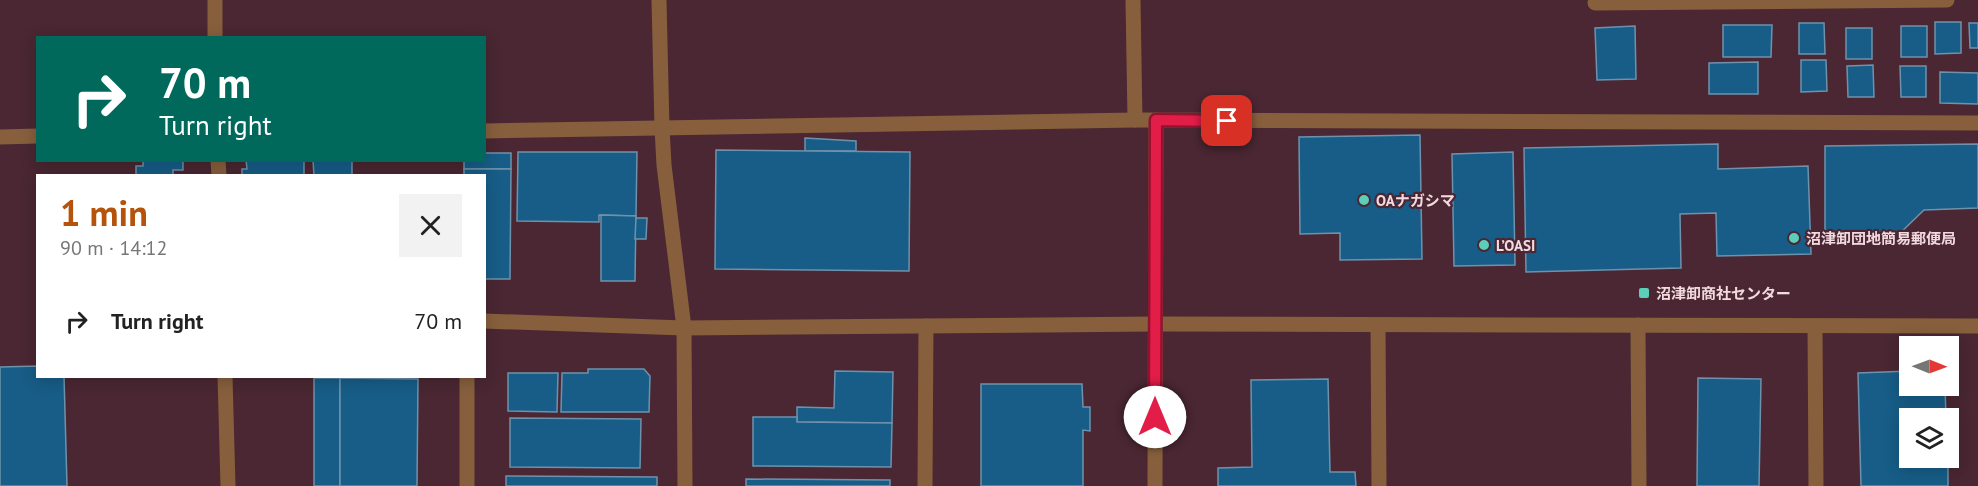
<!DOCTYPE html>
<html lang="en">
<head>
<meta charset="utf-8">
<style>
  :root { --surface:#fff; --page:#f2f2f2; --text:#222; --muted:#767676; --accent:#b45309 }
  body { margin:0; font-family:"PT Sans","Noto Sans JP",sans-serif; background:var(--page); color:var(--text); height:100vh; display:flex; flex-direction:column; font-size:22px; white-space:nowrap }
  * { box-sizing:border-box; margin:0 }
  p { font-size:20px; color:var(--muted) }
  .icon { flex:none; width:33px; height:33px; fill:none; stroke:currentColor; stroke-width:2; stroke-linecap:round; stroke-linejoin:round }
  .map { position:relative; flex:1; overflow:hidden }
  .drawer { position:absolute; left:36px; top:174px; width:450px; height:204px; display:flex; flex-direction:column; background:var(--surface); border-radius:0px; box-shadow:0 3px 15px #0003 }
  .drawer>* { flex:none }
  .guide { position:absolute; left:36px; top:36px; width:450px; height:126px; border-radius:0px; box-shadow:0 3px 15px #0003; background:#00695c; color:#fff; overflow:hidden }
  .needle { width:39px; rotate:91deg }
  .controls { position:absolute; left:1899px; top:336px; display:grid; gap:12px }
  .controls a { display:grid; place-items:center; width:60px; height:60px; border-radius:0px; background:var(--surface); box-shadow:0 3px 15px #0003; font-size:30px }
  .pin { position:absolute; display:grid; place-items:center; width:51px; height:51px; color:#fff; margin:-26px; border-radius:12px; box-shadow:0 3px 9px #0006 }
  .me { position:absolute; width:66px; margin:-33px; rotate:0deg; stroke-linejoin:round; filter:drop-shadow(0 0 4px #0008) }
  .turn { display:flex; align-items:center; gap:21px; height:126px; padding:0 24px; font-size:27px }
  .turn .icon { width:78px; height:78px; stroke-width:2.5 }
  .turn b { display:block; font-size:42px; line-height:51px }
  .round { display:grid; place-items:center; flex:none; width:63px; height:63px; border-radius:0px; background:var(--page) }
  .headline { display:flex; align-items:center; justify-content:space-between; height:102px; padding:0 24px }
  h1 { font-size:36px; font-weight:700; line-height:45px; color:var(--accent) }
  ul { padding:0; list-style:none }
  li { display:flex; align-items:center; gap:18px; height:90px; padding:0 24px }
  li div { flex:1 }
  li b { display:block; font-size:22px }
  li em { font-style:normal }
  .map>svg:first-child { display:block }
  .building { fill:#175d87; stroke:#6f92ac; stroke-width:1.5 }
  .lines { fill:none; stroke-linecap:round; stroke-linejoin:round }
  .minor { stroke:#875f3d; stroke-width:15 }
  .tertiary { stroke:#875f3d; stroke-width:15 }
  .route-casing { stroke:#92132f; stroke-width:15 }
  .route { stroke:#e11d48; stroke-width:10 }
  .poi-dot { fill:#5cceba; stroke:#4a2732; stroke-width:2 }
  .labels { text-anchor:middle; dominant-baseline:central; stroke-width:4.5; stroke-linejoin:round; paint-order:stroke }
  .poi-label { font-size:15px; font-weight:bold; fill:#f2dae0; stroke:#4a2732; text-anchor:start }
</style>
</head>
<body>
<div class="map">
<svg width="1978" height="486" viewBox="0 0 1978 486">
  <rect width="100%" height="100%" fill="#4a2732"/>
  <g class="building">
    <polygon points="1935,22 1961,22 1961,53 1935,54"/>
    <polygon points="1799,23 1824,23 1825,54 1799,54"/>
    <polygon points="1969,23 1978,23 1978,48 1970,48"/>
    <polygon points="1723,25 1772,25 1771,57 1723,57"/>
    <polygon points="1635,26 1636,79 1597,80 1595,28"/>
    <rect x="1901" y="26" width="26" height="31"/>
    <rect x="1846" y="28" width="26" height="31"/>
    <polygon points="1801,60 1826,60 1827,91 1801,92"/>
    <polygon points="1758,62 1758,94 1709,94 1709,63"/>
    <polygon points="1873,65 1874,97 1848,97 1847,66"/>
    <polygon points="1900,66 1926,66 1926,97 1901,97"/>
    <polygon points="1940,72 1978,73 1978,104 1940,103"/>
    <polygon points="1420,135 1422,259 1340,260 1340,233 1300,234 1299,137"/>
    <polygon points="805,138 856,141 856,151 805,151"/>
    <polygon points="1718,144 1718,169 1808,166 1811,254 1717,256 1716,213 1680,214 1681,268 1526,272 1524,148"/>
    <polygon points="1978,144 1978,208 1924,210 1895,238 1825,233 1825,146"/>
    <polygon points="716,150 910,152 909,271 715,269"/>
    <polygon points="518,152 637,152 636,216 599,215 599,222 517,221"/>
    <polygon points="1513,152 1515,265 1454,266 1452,154"/>
    <polygon points="484,153 511,153 511,169 464,169 464,160 484,160"/>
    <polygon points="143,160 183,160 183,170 173,170 173,176 136,176 136,166 143,166"/>
    <polygon points="246,160 304,160 304,176 242,176 242,169 247,169"/>
    <polygon points="313,160 352,160 352,176 314,176"/>
    <polygon points="464,169 511,169 510,279 484,279 484,176 464,176"/>
    <polygon points="601,215 636,216 635,281 601,281"/>
    <polygon points="636,218 647,218 646,239 635,239"/>
    <polygon points="38,366 38,376 64,376 67,486 0,486 0,367"/>
    <polygon points="588,369 644,369 650,376 649,412 561,412 562,373 588,373"/>
    <polygon points="835,371 893,372 892,423 797,422 797,407 834,408"/>
    <polygon points="1910,371 1910,386 1945,386 1946,418 1910,418 1910,458 1948,458 1948,486 1861,486 1858,373"/>
    <polygon points="508,373 558,373 557,412 508,411"/>
    <rect x="314" y="378" width="26" height="108"/>
    <polygon points="340,378 418,379 417,486 340,486"/>
    <polygon points="1698,378 1761,379 1759,486 1697,486"/>
    <polygon points="1328,379 1330,472 1355,472 1356,486 1218,486 1218,468 1252,467 1251,380"/>
    <polygon points="981,384 1082,384 1083,407 1090,407 1090,431 1083,430 1083,486 981,486"/>
    <polygon points="753,417 797,417 797,422 892,423 891,467 753,466"/>
    <polygon points="510,418 641,419 640,468 510,467"/>
    <polygon points="506,476 657,477 657,486 506,486"/>
    <polygon points="746,479 890,480 890,486 746,486"/>
  </g>
  <g class="lines">
    <g class="minor">
      <polyline points="215,0 215,38"/>
      <polyline points="659,0 662,128"/>
      <polyline points="1133,0 1135,120"/>
      <polyline points="1595,3 1947,0"/>
      <polyline points="484,131 1135,120 1978,123"/>
      <polyline points="0,137 38,136"/>
      <polyline points="218,160 219,176"/>
      <polyline points="1378,325 1379,486"/>
      <polyline points="1638,325 1639,486"/>
      <polyline points="1815,326 1816,486"/>
      <polyline points="225,376 228,486"/>
      <polyline points="467,376 467,486"/>
      <polyline points="925,486 926,326"/>
    </g>
    <g class="tertiary">
      <polyline points="662,128 664,165 684,328 685,486"/>
      <polyline points="484,321 684,328 1155,324 1978,326"/>
      <polyline points="1155,486 1156,120"/>
    </g>
  </g>
  <g class="lines">
    <defs>
      <polyline id="route" points="1155,417 1156,120 1227,121"/>
    </defs>
    <use href="#route" class="route-casing"/>
    <use href="#route" class="route"/>
  </g>
  <g class="poi-dot">
    <circle cx="1364" cy="200" r="6"/>
    <circle cx="1794" cy="238" r="6"/>
    <circle cx="1484" cy="245" r="6"/>
    <rect x="1638" y="287" width="12" height="12" rx="3"/>
  </g>
  <g class="labels">
    <g class="poi-label">
      <text x="1376" y="200">OAナガシマ</text>
      <text x="1806" y="238">沼津卸団地簡易郵便局</text>
      <text x="1496" y="245">L’OASI</text>
      <text x="1656" y="293">沼津卸商社センター</text>
    </g>
  </g>
</svg>
<div class="controls">
<a><svg class="needle" viewBox="-14 -14 28 28"><path d="M0-13l5 13h-10z" fill="#e53935"/><path d="M0 13l5-13h-10z" fill="#767676"/></svg></a>
<a><svg class="icon" aria-label="layers" viewBox="0 0 24 24"><path d="M12 4l9 5-9 5-9-5zM3 14l9 5 9-5"/></svg></a>
</div>
<div class="pin" style="left:1227px;top:121px;background:#d93025"><svg class="icon" aria-label="arrive" viewBox="0 0 24 24"><path d="M6 21V4h12l-3 4 3 4H6"/></svg></div>
<svg class="me" style="left:1155px;top:417px" viewBox="-20 -20 40 40"><circle r="19" fill="#fff"/><path d="M0-13L10 11 0 6-10 11z" fill="#e11d48"/></svg>
<div class="guide">
<div class="turn"><svg class="icon" aria-label="right" viewBox="0 0 24 24"><path d="M7 20v-9h11M14 6l5 5-5 5"/></svg><div><b>70 m</b>Turn right</div></div>
</div>
<section class="drawer">
<div class="headline"><div><h1>1 min</h1><p>90 m · 14:12</p></div><a class="round"><svg class="icon" aria-label="close" viewBox="0 0 24 24"><path d="M6 6l12 12M18 6L6 18"/></svg></a></div>
<ul>
<li><svg class="icon" aria-label="right" viewBox="0 0 24 24"><path d="M7 20v-9h11M14 6l5 5-5 5"/></svg><div><b>Turn right</b></div><em>70 m</em></li>
</ul>
</section>
</div>
</body>
</html>
